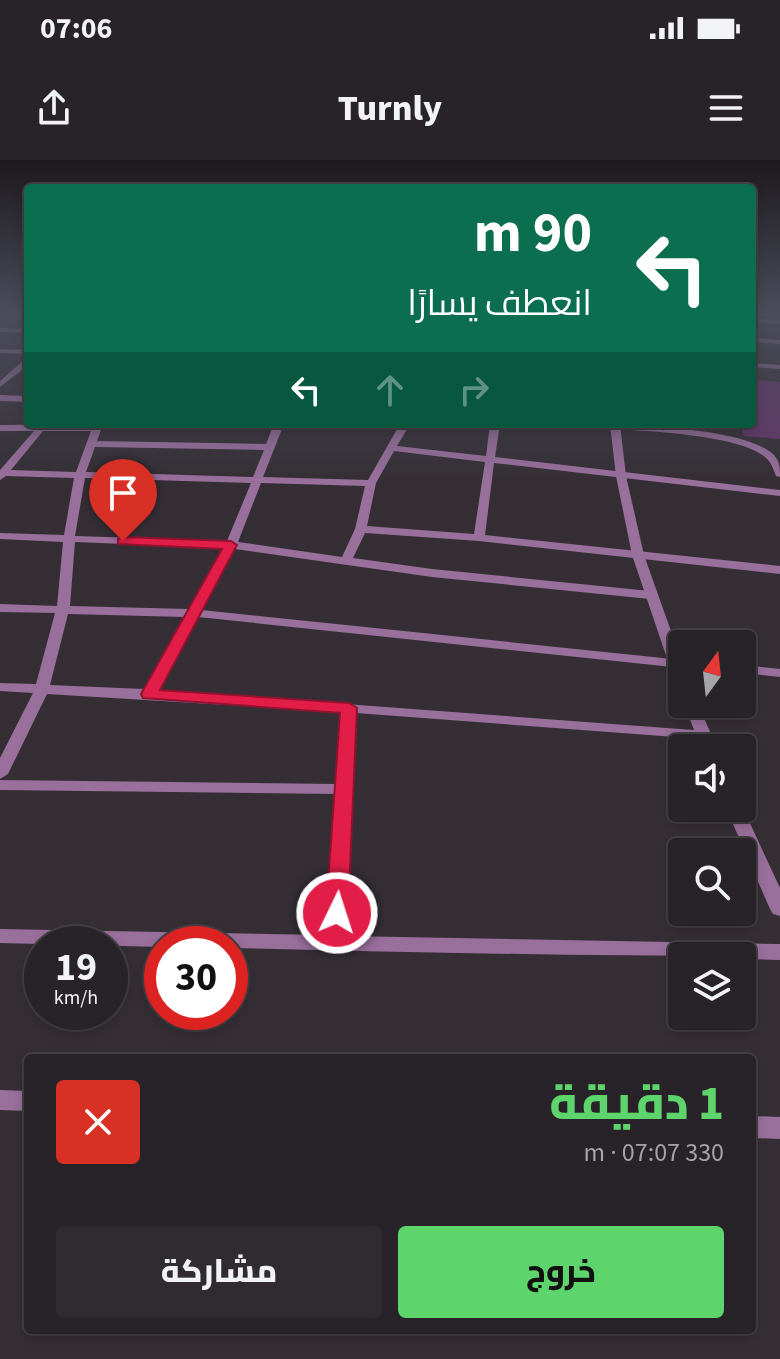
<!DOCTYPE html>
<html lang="ar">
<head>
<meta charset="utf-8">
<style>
  :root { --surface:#282328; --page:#302b30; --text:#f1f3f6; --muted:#a5a4a8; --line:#444045; --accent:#5ed56c }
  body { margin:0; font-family:"Source Sans 3",Cairo,sans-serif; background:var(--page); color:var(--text); direction:rtl; height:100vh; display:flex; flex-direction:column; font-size:30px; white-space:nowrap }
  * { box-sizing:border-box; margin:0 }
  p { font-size:26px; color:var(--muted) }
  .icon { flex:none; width:44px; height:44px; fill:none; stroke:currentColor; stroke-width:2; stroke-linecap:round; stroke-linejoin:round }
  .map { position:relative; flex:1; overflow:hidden; direction:ltr }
  .details { position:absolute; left:24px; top:894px; width:732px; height:280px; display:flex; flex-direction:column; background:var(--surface); border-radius:8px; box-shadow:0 4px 12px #0003,0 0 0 2px var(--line); direction:rtl }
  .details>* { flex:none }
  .guide { position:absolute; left:24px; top:24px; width:732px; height:244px; border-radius:8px; box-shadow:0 4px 12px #0003,0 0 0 2px var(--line); direction:rtl; background:#0b6e4f; color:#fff; overflow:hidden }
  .needle { width:52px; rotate:15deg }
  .buttons { position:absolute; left:668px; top:470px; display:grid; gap:16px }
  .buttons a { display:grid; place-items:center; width:88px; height:88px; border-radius:8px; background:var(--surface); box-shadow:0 4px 12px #0003,0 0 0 2px var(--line); font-size:40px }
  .speed { position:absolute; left:24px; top:766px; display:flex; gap:16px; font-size:40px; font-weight:700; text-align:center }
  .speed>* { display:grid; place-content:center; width:104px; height:104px; border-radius:50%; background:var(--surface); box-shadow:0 4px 12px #0003,0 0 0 2px var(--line); line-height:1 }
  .speed small { font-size:20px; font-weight:400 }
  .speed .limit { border:12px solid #d22; background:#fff; color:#111 }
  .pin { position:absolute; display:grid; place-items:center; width:68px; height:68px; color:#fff; margin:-82px -34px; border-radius:50% 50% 50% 0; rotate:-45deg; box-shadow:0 0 8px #0007 }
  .pin .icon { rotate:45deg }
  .me { position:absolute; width:88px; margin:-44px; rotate:4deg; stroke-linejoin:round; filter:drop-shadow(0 0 6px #0008) }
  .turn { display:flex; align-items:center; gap:28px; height:168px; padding:0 32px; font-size:36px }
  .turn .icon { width:104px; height:104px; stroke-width:2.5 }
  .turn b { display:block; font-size:56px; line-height:68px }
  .lanes { display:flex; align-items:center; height:76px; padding:0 32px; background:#0003; justify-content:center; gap:40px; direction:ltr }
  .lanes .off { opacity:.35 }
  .round { display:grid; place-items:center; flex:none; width:84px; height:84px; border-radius:8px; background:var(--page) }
  .summary { display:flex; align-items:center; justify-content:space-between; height:136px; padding:0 32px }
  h1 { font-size:48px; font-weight:800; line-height:60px; color:var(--accent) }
  .action { display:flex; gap:16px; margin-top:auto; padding:16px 32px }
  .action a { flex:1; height:92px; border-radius:8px; background:var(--accent); color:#111; font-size:32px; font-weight:800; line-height:92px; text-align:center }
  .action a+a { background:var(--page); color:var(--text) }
  .status { display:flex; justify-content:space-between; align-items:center; height:56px; padding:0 40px; background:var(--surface); direction:ltr }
  .status svg { height:22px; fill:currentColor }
  header { display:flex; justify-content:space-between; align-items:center; height:104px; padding:0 32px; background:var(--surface); font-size:36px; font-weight:800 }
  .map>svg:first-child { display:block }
  .green { fill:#66346b }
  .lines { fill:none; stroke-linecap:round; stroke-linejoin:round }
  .minor { fill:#996f9c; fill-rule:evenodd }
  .tertiary { fill:#996f9c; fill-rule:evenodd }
  .route { fill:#e11d48; stroke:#92132f; stroke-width:2 }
</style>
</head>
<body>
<div class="status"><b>07:06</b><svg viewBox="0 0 49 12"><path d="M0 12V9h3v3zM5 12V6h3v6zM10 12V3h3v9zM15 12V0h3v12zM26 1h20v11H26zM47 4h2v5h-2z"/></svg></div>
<header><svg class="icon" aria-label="menu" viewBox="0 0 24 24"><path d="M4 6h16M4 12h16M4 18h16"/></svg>Turnly<svg class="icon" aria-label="share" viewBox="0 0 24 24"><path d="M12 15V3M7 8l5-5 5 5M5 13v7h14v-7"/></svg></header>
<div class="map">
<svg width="780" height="1199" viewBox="0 0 780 1199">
  <rect width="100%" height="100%" fill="#352f35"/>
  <polygon class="green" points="752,220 780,222 780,279 743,276 741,264 752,264"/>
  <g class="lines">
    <g class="minor">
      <polygon points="8,153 28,153 28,156"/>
      <polygon points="752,158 780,160 780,164 752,162"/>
      <polygon points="0,168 28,169 28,173 0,172"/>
      <polygon points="752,178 780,180 780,184 752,182"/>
      <polygon points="0,189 28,190 28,194 0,193"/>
      <polygon points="25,199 28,199 28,205 0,227 0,221"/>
      <polygon points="0,235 28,236 28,242 0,241"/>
      <path d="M 93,264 L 103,264 L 97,281 L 266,284 L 274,264 L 284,264 L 263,317 L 368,320 L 400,264 L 410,264 L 397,286 L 486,296 L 490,264 L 500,264 L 495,297 L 780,330 L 780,336 L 494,303 L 485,375 L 780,406 L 780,414 L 479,381 L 365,373 L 353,398 L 432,409 L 650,431 L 656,435 L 650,439 L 432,417 L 235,389 L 202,450 L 682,500 L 682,508 L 198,457 L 158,530 L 707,571 L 710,574 L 707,577 L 702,579 L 356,553 L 345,776 L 780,784 L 780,800 L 742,799 L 742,796 C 573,796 400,792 230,788 L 230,784 L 162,784 L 162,787 L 0,783 L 0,769 L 326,775 L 336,634 L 0,630 L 0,620 L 336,624 L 341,552 L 47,534 L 8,614 L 0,619 L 0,598 L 33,533 L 0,531 L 0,523 L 36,524 L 55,453 L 0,452 L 0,444 L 57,446 L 63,382 L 0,379 L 0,373 L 64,375 L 74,318 L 6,316 L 0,320 L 0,310 L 34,271 L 0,271 L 0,265 ZM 43,271 L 91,271 L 76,312 L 11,310 ZM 95,287 L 264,290 L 253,317 L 86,312 ZM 394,291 L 485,302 L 474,374 L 367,366 L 376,323 ZM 85,318 L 251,323 L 227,381 L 75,376 ZM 261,323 L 365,326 L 355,369 L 342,397 L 238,382 ZM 75,382 L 223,388 L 189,449 L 70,446 ZM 68,454 L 185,457 L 144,529 L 50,525 Z"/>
      <path d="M 557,264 C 604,264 739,264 773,294 C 780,301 780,308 780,317 L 776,316 C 774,311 772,304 768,300 C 743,270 603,269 562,267 Z"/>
      <polygon points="742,505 780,509 780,517 742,513"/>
      <polygon points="0,930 28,931 28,951 0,950"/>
      <polygon points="752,956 780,957 780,979 752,978"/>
    </g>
    <g class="tertiary">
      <polygon points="752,203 780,205 780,209 752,207"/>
      <polygon points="610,264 620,264 626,316 644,395 682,502 682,526 675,522 632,395 616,316"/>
      <polygon points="684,544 698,544 717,588 701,588"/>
      <polygon points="742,646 780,728 780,756 773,754 770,749 726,648 742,648"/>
    </g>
  </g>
  <linearGradient id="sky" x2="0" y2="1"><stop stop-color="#1d1a1d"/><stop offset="0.48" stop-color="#4b4d5c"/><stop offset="1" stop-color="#4b4d5c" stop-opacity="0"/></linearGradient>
  <rect width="780" height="321" fill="url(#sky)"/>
  <polygon class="route" points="123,377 231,381 237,385 160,530 349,543 357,548 348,753 345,758 329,758 326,753 340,553 143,538 141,534 222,389 118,384 118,379"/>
</svg>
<div class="buttons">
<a><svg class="needle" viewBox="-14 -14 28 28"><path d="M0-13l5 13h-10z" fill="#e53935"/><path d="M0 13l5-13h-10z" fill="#a5a4a8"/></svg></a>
<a><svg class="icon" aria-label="sound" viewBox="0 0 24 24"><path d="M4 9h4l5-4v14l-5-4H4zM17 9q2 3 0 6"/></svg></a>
<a><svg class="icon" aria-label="search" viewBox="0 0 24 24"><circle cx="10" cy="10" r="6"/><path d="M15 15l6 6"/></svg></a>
<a><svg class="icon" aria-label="layers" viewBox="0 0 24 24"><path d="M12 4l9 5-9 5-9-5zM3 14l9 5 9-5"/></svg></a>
</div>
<div class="speed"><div>19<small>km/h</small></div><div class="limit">30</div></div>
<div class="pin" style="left:123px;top:381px;background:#d93025"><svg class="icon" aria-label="arrive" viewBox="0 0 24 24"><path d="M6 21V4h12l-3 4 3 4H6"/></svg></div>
<svg class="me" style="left:337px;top:753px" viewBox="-20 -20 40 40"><circle r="17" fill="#e11d48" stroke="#fff" stroke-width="3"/><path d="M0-11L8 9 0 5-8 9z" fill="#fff"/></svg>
<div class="guide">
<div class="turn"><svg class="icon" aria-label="left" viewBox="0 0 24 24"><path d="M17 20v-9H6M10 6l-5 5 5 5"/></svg><div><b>90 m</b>انعطف يسارًا</div></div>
<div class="lanes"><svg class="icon" aria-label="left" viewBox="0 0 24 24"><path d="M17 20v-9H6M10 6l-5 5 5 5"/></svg><svg class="icon off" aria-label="ahead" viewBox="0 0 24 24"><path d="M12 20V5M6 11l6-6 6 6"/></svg><svg class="icon off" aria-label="right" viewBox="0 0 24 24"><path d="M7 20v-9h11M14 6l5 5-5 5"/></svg></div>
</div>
<section class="details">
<div class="summary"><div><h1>1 دقيقة</h1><p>330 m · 07:07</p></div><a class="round" style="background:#d93025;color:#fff"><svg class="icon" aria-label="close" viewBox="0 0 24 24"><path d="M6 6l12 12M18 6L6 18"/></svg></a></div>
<div class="action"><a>خروج</a><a>مشاركة</a></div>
</section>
</div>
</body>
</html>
